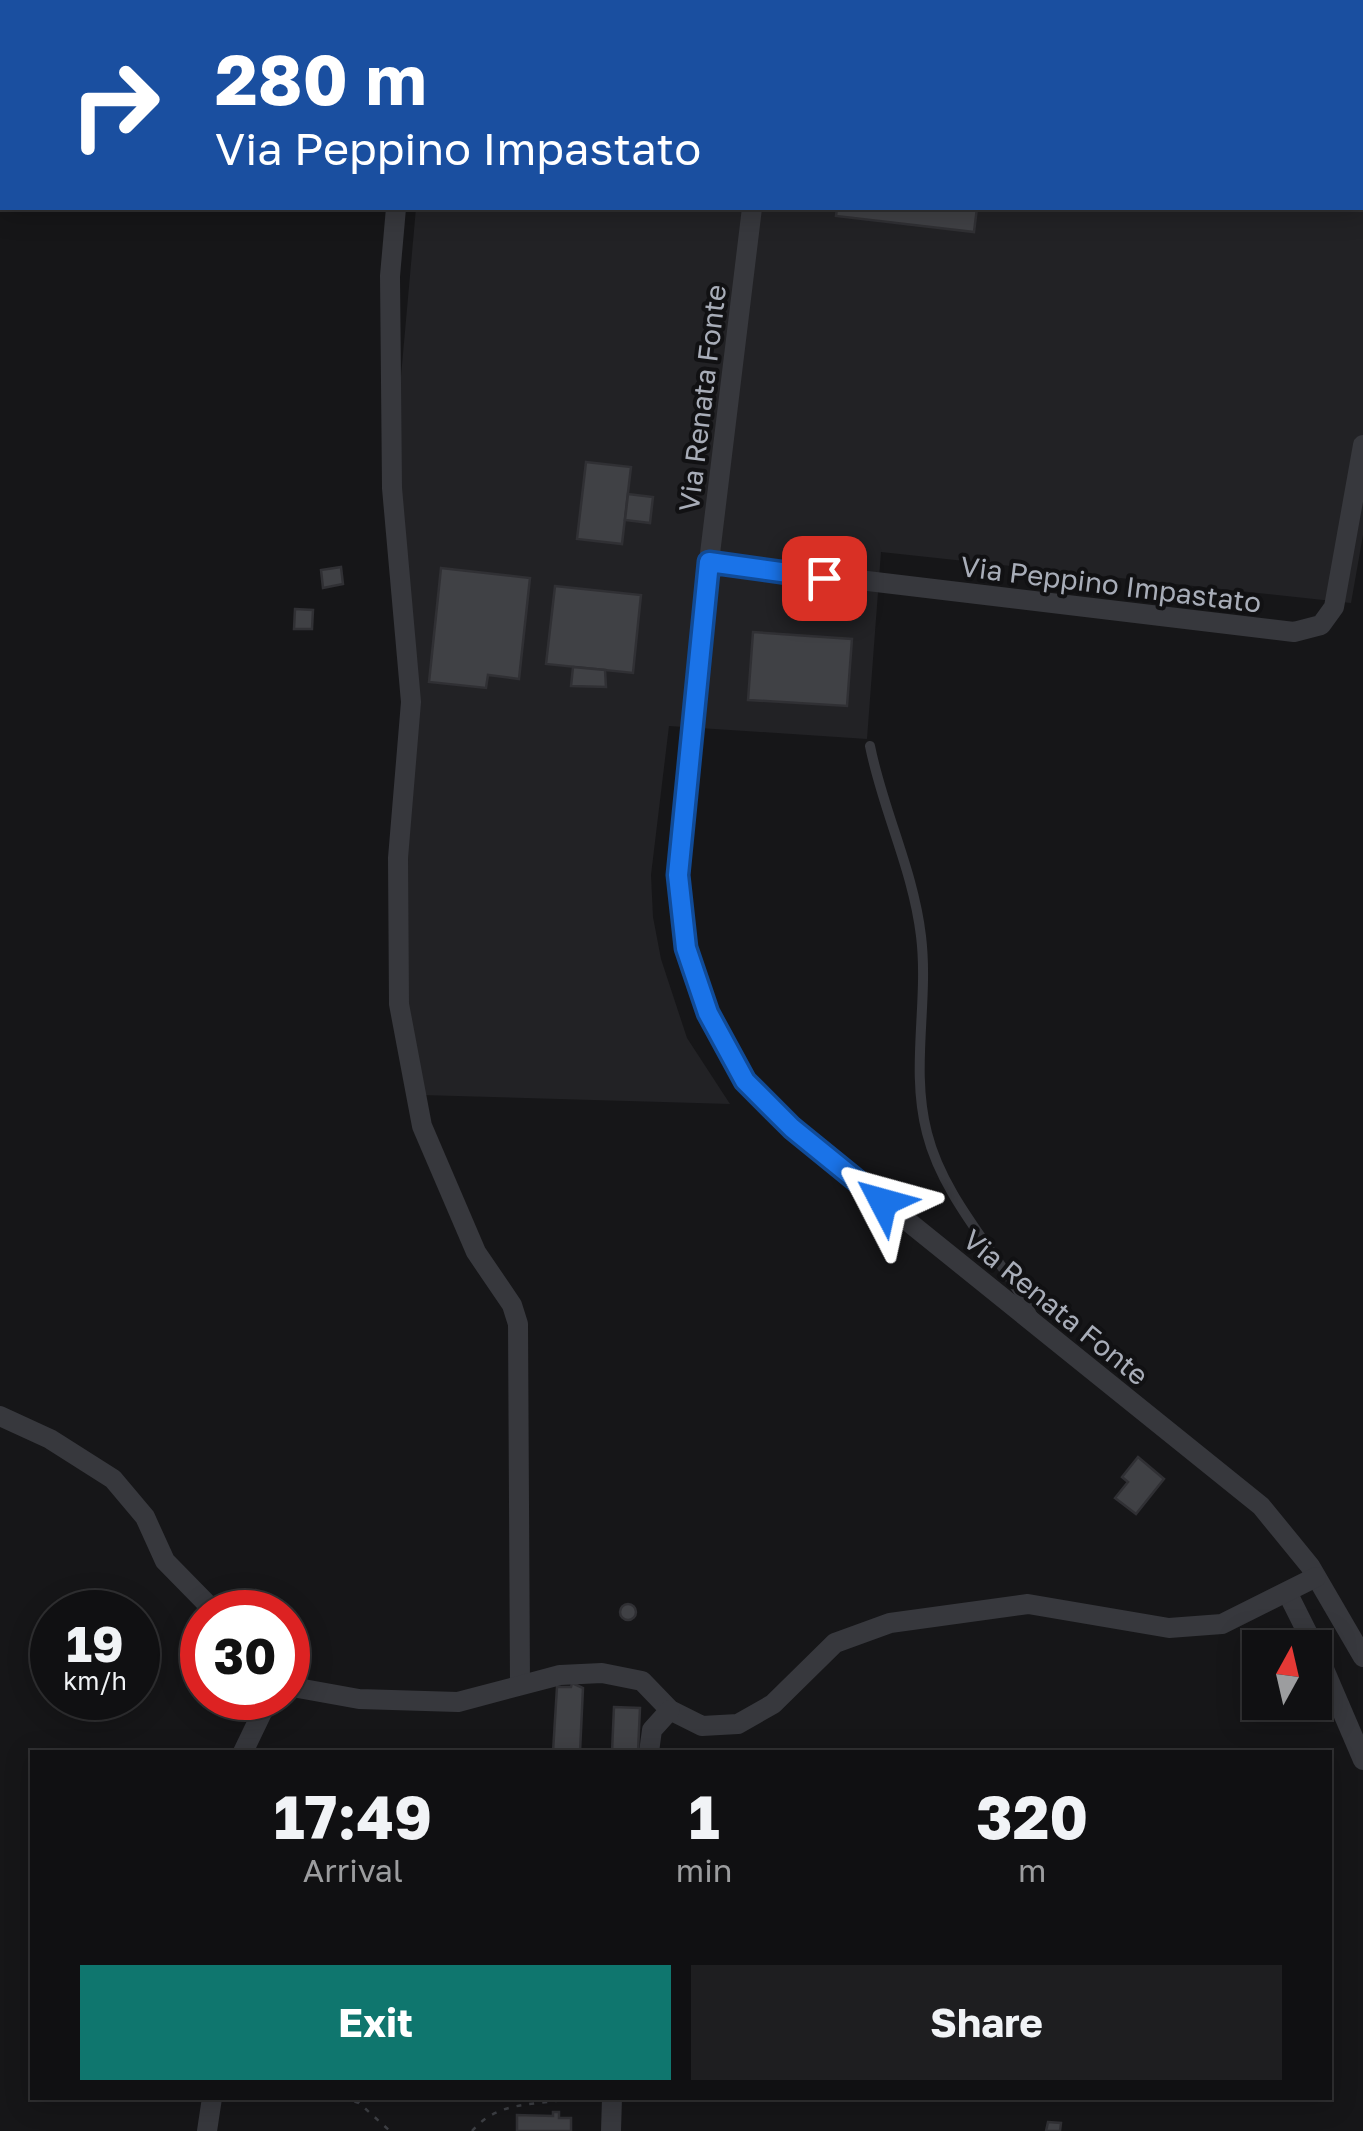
<!DOCTYPE html>
<html lang="en">
<head>
<meta charset="utf-8">
<style>
  :root { --surface:#101012; --page:#1e1e20; --text:#f1f3f6; --muted:#9c9d9f; --line:#303032; --accent:#0f766e }
  body { margin:0; font-family:"Golos Text",sans-serif; background:var(--page); color:var(--text); height:100vh; display:flex; flex-direction:column; font-size:38px; white-space:nowrap }
  * { box-sizing:border-box; margin:0 }
  p { font-size:32px; color:var(--muted) }
  .icon { flex:none; width:55px; height:55px; fill:none; stroke:currentColor; stroke-width:2; stroke-linecap:round; stroke-linejoin:round }
  .map { position:relative; flex:1; overflow:hidden }
  .panel { position:absolute; left:30px; top:1750px; width:1302px; height:350px; display:flex; flex-direction:column; background:var(--surface); border-radius:0px; box-shadow:0 5px 25px #0003,0 0 0 2px var(--line) }
  .panel>* { flex:none }
  .hud { position:absolute; left:0px; top:0px; width:1365px; height:210px; box-shadow:0 5px 25px #0003,0 0 0 2px var(--line); background:#1a4fa0; color:#fff; overflow:hidden }
  .needle { width:65px; rotate:8deg }
  .tools { position:absolute; left:1242px; top:1630px; display:grid; gap:20px }
  .tools a { display:grid; place-items:center; width:90px; height:90px; border-radius:0px; background:var(--surface); box-shadow:0 5px 25px #0003,0 0 0 2px var(--line); font-size:50px }
  .speed { position:absolute; left:30px; top:1590px; display:flex; gap:20px; font-size:50px; font-weight:700; text-align:center }
  .speed>* { display:grid; place-content:center; width:130px; height:130px; border-radius:50%; background:var(--surface); box-shadow:0 5px 25px #0003,0 0 0 2px var(--line); line-height:1 }
  .speed small { font-size:25px; font-weight:400 }
  .speed .limit { border:15px solid #d22; background:#fff; color:#111 }
  .pin { position:absolute; display:grid; place-items:center; width:85px; height:85px; color:#fff; margin:-42px; border-radius:20px; box-shadow:0 5px 15px #0006 }
  .me { position:absolute; width:110px; margin:-55px; rotate:309deg; stroke-linejoin:round; filter:drop-shadow(0 0 8px #0008) }
  .turn { display:flex; align-items:center; gap:35px; height:210px; padding:0 50px; font-size:45px }
  .turn .icon { width:130px; height:130px; stroke-width:2.5 }
  .turn b { display:block; font-size:70px; line-height:85px }
  .eta { display:flex; justify-content:space-evenly; align-items:center; height:170px; text-align:center }
  .eta b { font-size:60px; font-weight:700; line-height:70px }
  .primary-button { display:flex; gap:20px; margin-top:auto; padding:20px 50px }
  .primary-button a { flex:1; height:115px; border-radius:0px; background:var(--accent); color:#fff; font-size:40px; font-weight:700; line-height:115px; text-align:center }
  .primary-button a+a { background:var(--page); color:var(--text) }
  .map>svg:first-child { display:block }
  .built { fill:#222225 }
  .building { fill:#404145; stroke:#303034; stroke-width:2.5 }
  .lines { fill:none; stroke-linecap:round; stroke-linejoin:round }
  .path { stroke:#3d3f44; stroke-width:2.5; stroke-dasharray:5 8; stroke-linecap:butt }
  .lane { stroke:#37383d; stroke-width:10 }
  .street { stroke:#37383d; stroke-width:20 }
  .route-casing { stroke:#114b97; stroke-width:25 }
  .route { stroke:#1a73e8; stroke-width:18 }
  .labels { text-anchor:middle; dominant-baseline:central; stroke-width:8; stroke-linejoin:round; paint-order:stroke }
  .street-label { font-size:28px; fill:#a8adb8; stroke:#111113 }
</style>
</head>
<body>
<div class="map">
<svg width="1363" height="2131" viewBox="0 0 1363 2131">
  <rect width="100%" height="100%" fill="#161618"/>
  <polygon class="built" points="434,0 1363,0 1363,535 1351,603 881,552 867,739 669,726 651,875 653,917 661,959 687,1038 730,1104 421,1095 407,1023 397,421 416,208 1362,208 1362,2"/>
  <g class="building">
    <polygon points="509,0 599,0 621,2 508,2"/>
    <polygon points="837,208 977,208 974,232 836,216"/>
    <polygon points="586,462 631,467 622,544 577,539"/>
    <polygon points="628,494 653,497 650,523 625,520"/>
    <polygon points="341,567 343,584 323,588 321,570"/>
    <polygon points="441,568 530,578 519,679 488,675 486,688 429,682"/>
    <polygon points="555,586 641,595 633,673 546,664"/>
    <polygon points="295,609 313,610 312,629 294,629"/>
    <polygon points="753,632 852,639 847,706 748,700"/>
    <polygon points="573,667 605,670 606,687 571,686"/>
    <polygon points="1138,1457 1164,1479 1136,1514 1115,1498 1128,1482 1122,1477"/>
    <circle cx="628" cy="1612" r="8"/>
    <polygon points="572,1683 583,1688 580,1752 553,1752 557,1687 571,1687"/>
    <polygon points="614,1707 640,1708 638,1752 612,1752"/>
    <polygon points="553,2112 559,2112 559,2118 571,2118 571,2131 517,2131 517,2115 553,2116"/>
    <polygon points="1048,2122 1061,2123 1060,2131 1046,2131"/>
  </g>
  <g class="lines">
    <g class="path">
      <polyline points="342,2098 359,2103 390,2131"/>
      <path d="M 472,2131 C 500,2099 533,2107 571,2098"/>
    </g>
    <path class="lane" d="M 870,746 C 883,811 913,869 921,936 C 929,1002 910,1068 927,1133 C 944,1201 1001,1256 1033,1316"/>
    <g class="street">
      <polyline points="397,2 397,0"/>
      <polyline points="777,2 778,0"/>
      <polyline points="396,208 390,276 392,488 411,702 398,858 399,1004 422,1126 476,1252 512,1305 518,1324 520,1683"/>
      <polyline points="752,208 709,562 679,875 686,948 708,1013 745,1081 792,1128 1261,1506 1310,1566 1363,1657"/>
      <polyline points="709,562 1294,632 1321,625 1334,607 1363,445"/>
      <polyline points="0,1416 50,1439 113,1479 145,1517 165,1561 215,1612"/>
      <polyline points="1288,1594 1315,1648"/>
      <polyline points="1315,1648 1363,1760"/>
      <polyline points="288,1680 298,1688 359,1699 458,1702 560,1675 602,1673 642,1681 670,1710 702,1726 738,1724 773,1704 835,1643 890,1623 1028,1604 1169,1628 1222,1624 1316,1577"/>
      <polyline points="243,1752 269,1698"/>
      <polyline points="649,1752 652,1730 670,1710"/>
      <polyline points="207,2131 212,2098"/>
      <polyline points="611,2131 612,2098"/>
    </g>
  </g>
  <g class="lines">
    <defs>
      <polyline id="route" points="824,578 709,562 678,875 686,948 708,1013 745,1081 792,1128 883,1202"/>
    </defs>
    <use href="#route" class="route-casing"/>
    <use href="#route" class="route"/>
  </g>
  <g class="labels">
    <g class="street-label">
      <text transform="translate(702 398) rotate(-83)">Via Renata Fonte</text>
      <text transform="translate(1111 584) rotate(7)">Via Peppino Impastato</text>
      <text transform="translate(1056 1307) rotate(39)">Via Renata Fonte</text>
    </g>
  </g>
</svg>
<div class="tools">
<a><svg class="needle" viewBox="-14 -14 28 28"><path d="M0-13l5 13h-10z" fill="#e53935"/><path d="M0 13l5-13h-10z" fill="#9c9d9f"/></svg></a>
</div>
<div class="speed"><div>19<small>km/h</small></div><div class="limit">30</div></div>
<div class="pin" style="left:824px;top:578px;background:#d93025"><svg class="icon" aria-label="arrive" viewBox="0 0 24 24"><path d="M6 21V4h12l-3 4 3 4H6"/></svg></div>
<svg class="me" style="left:883px;top:1202px" viewBox="-20 -20 40 40"><path d="M0-17L14 15 0 8-14 15z" fill="#1a73e8" stroke="#fff" stroke-width="4"/></svg>
<div class="hud">
<div class="turn"><svg class="icon" aria-label="right" viewBox="0 0 24 24"><path d="M7 20v-9h11M14 6l5 5-5 5"/></svg><div><b>280 m</b>Via Peppino Impastato</div></div>
</div>
<section class="panel">
<div class="eta">
<div><b>17:49</b><p>Arrival</p></div>
<div><b>1</b><p>min</p></div>
<div><b>320</b><p>m</p></div>
</div>
<div class="primary-button"><a>Exit</a><a>Share</a></div>
</section>
</div>
</body>
</html>
